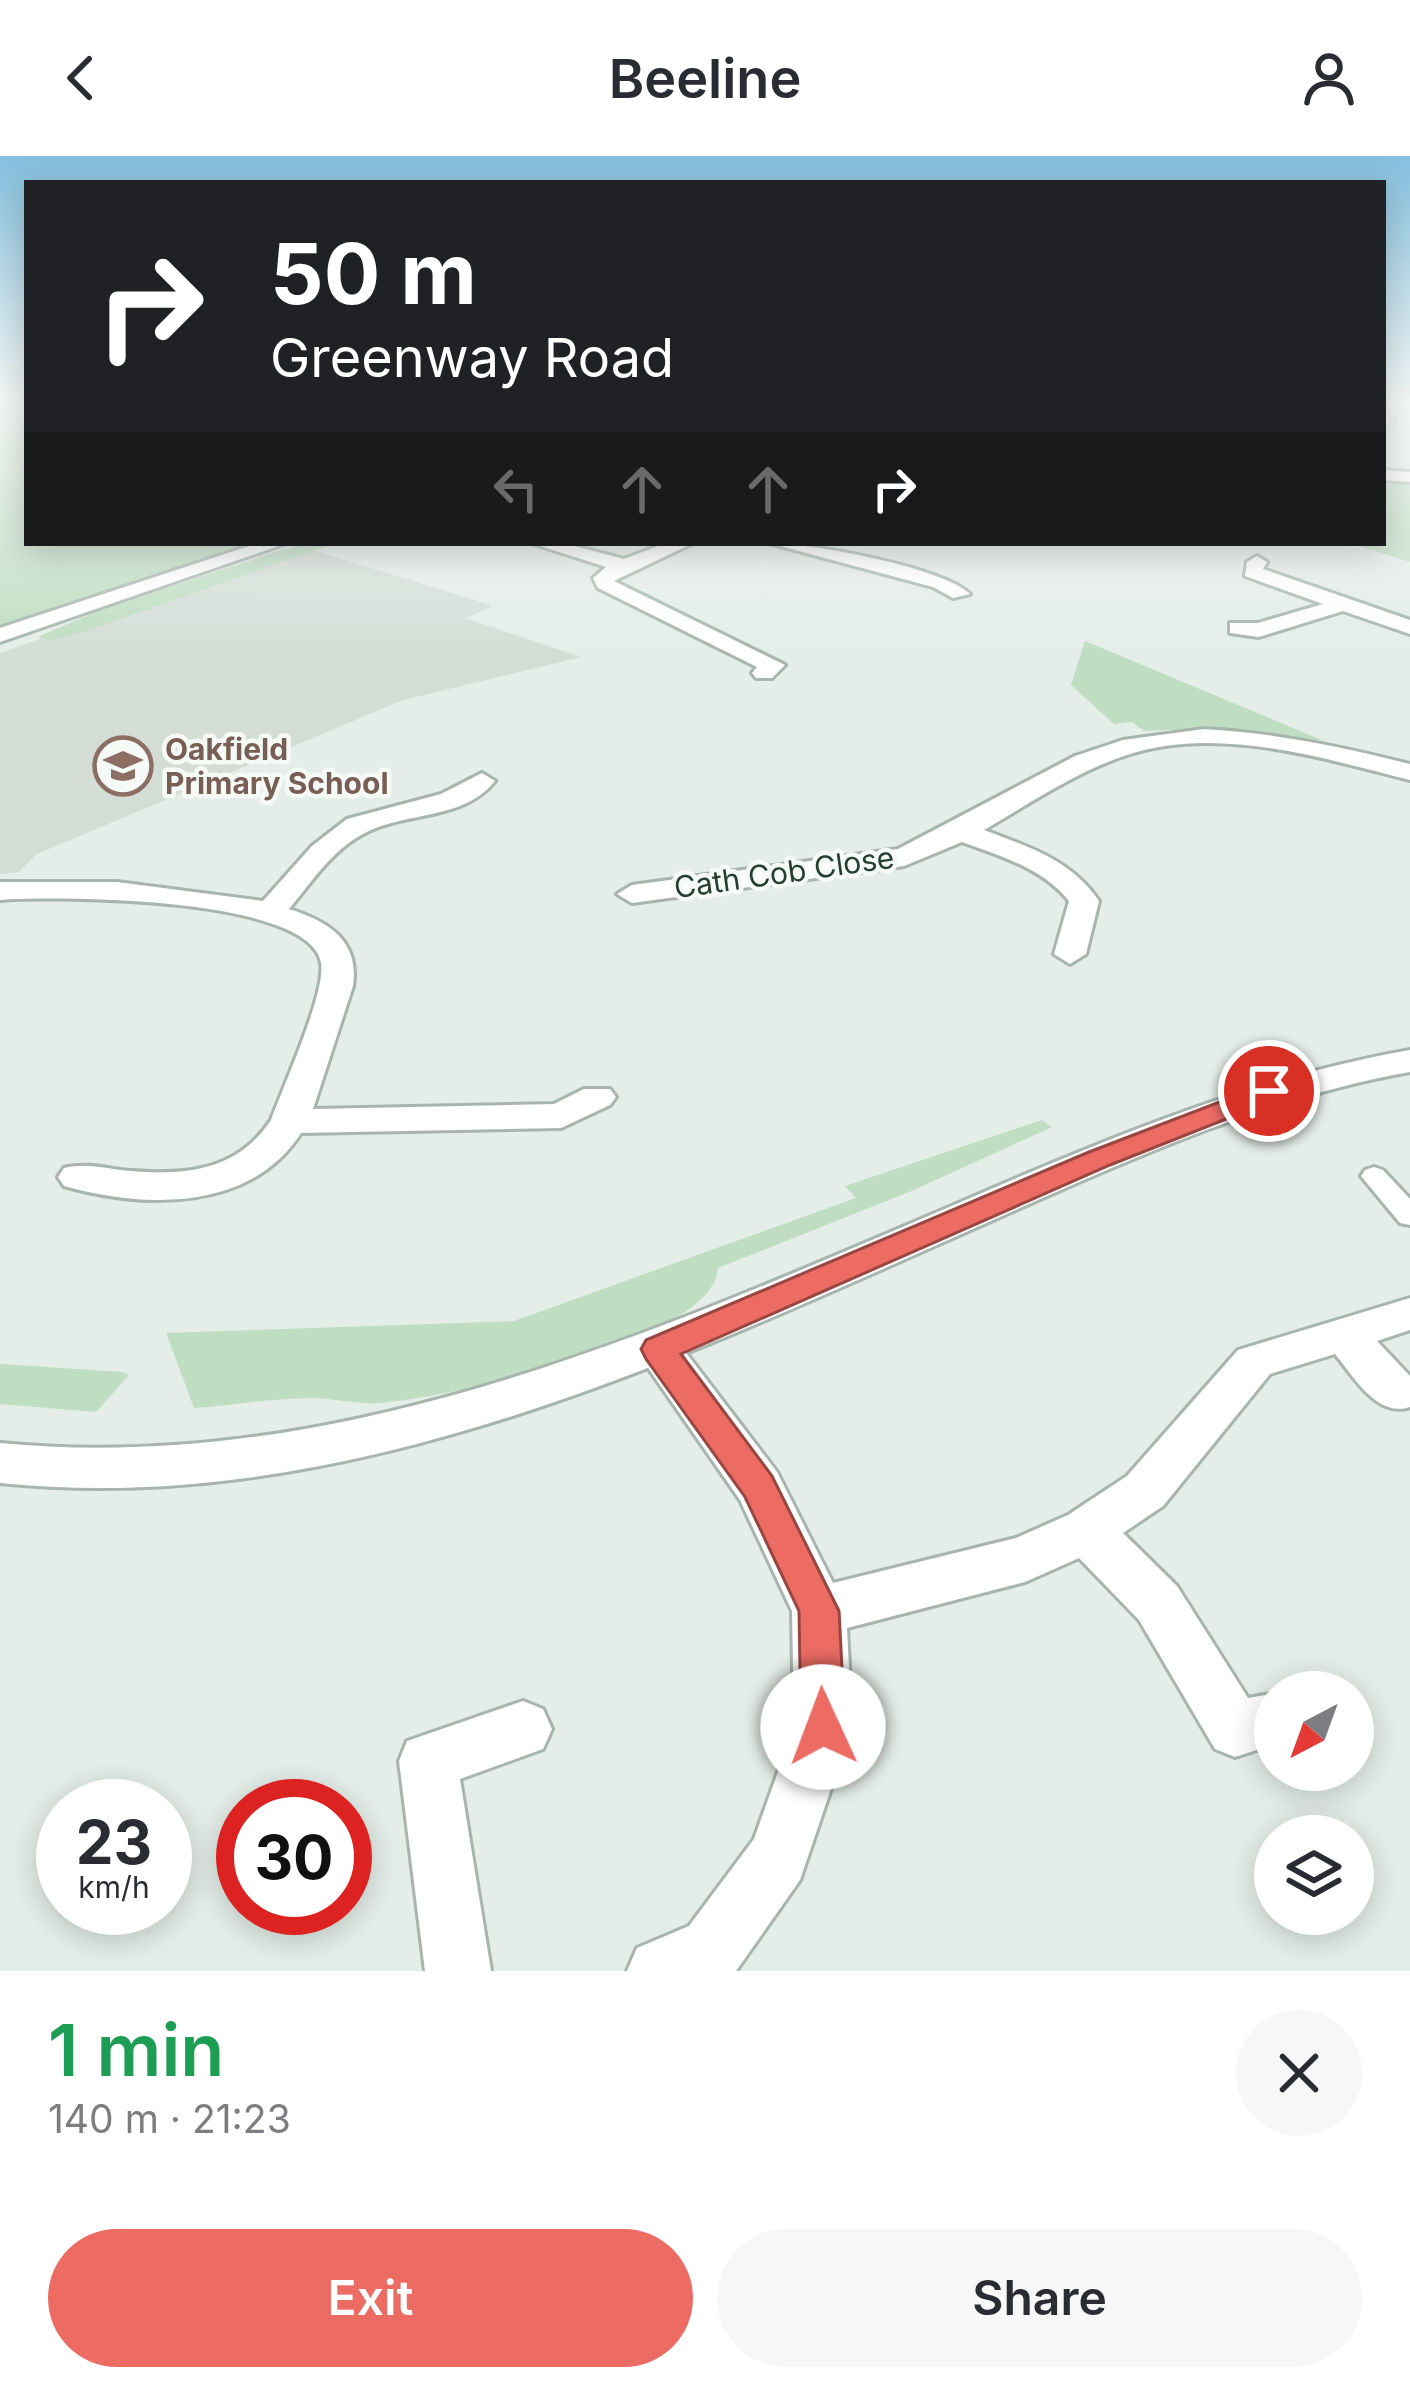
<!DOCTYPE html>
<html lang="en">
<head>
<meta charset="utf-8">
<style>
  :root { --surface:#fff; --page:#f7f7f7; --text:#2b2b33; --muted:#7c7c81; --accent:#ec6c64 }
  body { margin:0; font-family:Inter,sans-serif; background:var(--page); color:var(--text); height:100vh; display:flex; flex-direction:column; font-size:45px; white-space:nowrap }
  * { box-sizing:border-box; margin:0 }
  p { font-size:39px; color:var(--muted) }
  .icon { flex:none; width:66px; height:66px; fill:none; stroke:currentColor; stroke-width:2; stroke-linecap:round; stroke-linejoin:round }
  .map { position:relative; height:1815px; overflow:hidden }
  .details { display:flex; flex-direction:column; background:var(--surface); flex:1 }
  .details>* { flex:none }
  .hud { position:absolute; left:24px; top:24px; width:1362px; height:366px; border-radius:0px; box-shadow:0 6px 30px #0003; background:#202124; color:#fff; overflow:hidden }
  .needle { width:78px; rotate:221deg }
  .controls { position:absolute; left:1254px; top:1515px; display:grid; gap:24px }
  .controls a { display:grid; place-items:center; width:120px; height:120px; border-radius:50%; background:var(--surface); box-shadow:0 6px 30px #0003; font-size:60px }
  .speed { position:absolute; left:36px; top:1623px; display:flex; gap:24px; font-size:60px; font-weight:700; text-align:center }
  .speed>* { display:grid; place-content:center; width:156px; height:156px; border-radius:50%; background:var(--surface); box-shadow:0 6px 30px #0003; line-height:1 }
  .speed small { font-size:30px; font-weight:400 }
  .speed .limit { border:18px solid #d22; background:#fff; color:#111 }
  .pin { position:absolute; display:grid; place-items:center; width:102px; height:102px; color:#fff; margin:-51px; border:6px solid #fff; border-radius:50%; box-shadow:0 3px 12px #0007 }
  .me { position:absolute; width:132px; margin:-66px; rotate:358deg; stroke-linejoin:round; filter:drop-shadow(0 0 9px #0008) }
  .turn { display:flex; align-items:center; gap:42px; height:252px; padding:0 48px; font-size:54px }
  .turn .icon { width:156px; height:156px; stroke-width:2.5 }
  .turn b { display:block; font-size:84px; line-height:102px }
  .lanes { display:flex; align-items:center; height:114px; padding:0 48px; background:#0003; justify-content:center; gap:60px; direction:ltr }
  .lanes .off { opacity:.35 }
  .round { display:grid; place-items:center; flex:none; width:126px; height:126px; border-radius:63px; background:var(--page) }
  .head { display:flex; align-items:center; justify-content:space-between; height:204px; padding:0 48px }
  h1 { font-size:72px; font-weight:600; line-height:90px; color:#1e9e55 }
  .action { display:flex; gap:24px; margin-top:auto; padding:24px 48px }
  .action a { flex:1; height:138px; border-radius:72px; background:var(--accent); color:#fff; font-size:48px; font-weight:600; line-height:138px; text-align:center }
  .action a+a { background:var(--page); color:var(--text) }
  header { display:flex; justify-content:space-between; align-items:center; height:156px; padding:0 48px; background:var(--surface); font-size:54px; font-weight:600 }
  .map>svg:first-child { display:block }
  .built { fill:#d3ddd6 }
  .green { fill:#beddc1 }
  .lines { fill:none; stroke-linecap:round; stroke-linejoin:round }
  .service-casing { stroke:#a7b5ae; stroke-width:6 }
  .minor-casing { stroke:#a7b5ae; stroke-width:6 }
  .tertiary-casing { stroke:#a7b5ae; stroke-width:6 }
  .service { fill:#fff; fill-rule:evenodd }
  .minor { fill:#fff; fill-rule:evenodd }
  .tertiary { fill:#fff; fill-rule:evenodd }
  .route { fill:#ec6c64; stroke:#994641; stroke-width:3 }
  .labels { text-anchor:middle; dominant-baseline:central; stroke-width:9; stroke-linejoin:round; paint-order:stroke }
  .far-education-label { font-size:30px; font-weight:bold; fill:#785e54; stroke:#f5faf6; text-anchor:start }
  .far-street-label { font-size:30px; fill:#243e32; stroke:#f5faf6 }
</style>
</head>
<body>
<header><svg class="icon" aria-label="back" viewBox="0 0 24 24"><path d="M15 5l-7 7 7 7"/></svg>Beeline<svg class="icon" aria-label="person" viewBox="0 0 24 24"><circle cx="12" cy="8" r="4"/><path d="M4 21q1-7 8-7t8 7"/></svg></header>
<div class="map">
<svg width="1410" height="1815" viewBox="0 0 1410 1815">
  <rect width="100%" height="100%" fill="#e4ede8"/>
  <polygon class="built" points="303,391 494,450 465,462 581,501 403,544 37,698 19,716 0,718 0,497"/>
  <g class="green">
    <polygon points="0,245 27,245 27,387 260,387 0,473"/>
    <polygon points="1383,322 1410,323 1410,406 1350,387 1383,387"/>
    <polygon points="304,387 335,387 92,473 50,484 38,481 99,454"/>
    <polygon points="1085,485 1324,585 1224,572 1144,575 1132,566 1114,568 1071,529"/>
    <path d="M 1042,964 L 1052,971 L 909,1036 L 718,1112 C 714,1187 443,1242 379,1247 C 357,1248 335,1243 314,1242 C 274,1242 233,1249 194,1252 L 166,1177 L 514,1165 L 856,1042 L 845,1030 Z"/>
    <polygon points="0,1208 123,1216 129,1219 96,1256 0,1248"/>
  </g>
  <g class="lines">
    <defs>
      <polygon id="service" points="1374,1011 1383,1014 1410,1043 1410,1069 1400,1067 1361,1020 1365,1014"/>
      <g id="minor">
        <polygon points="1383,260 1392,262 1395,265 1383,270"/>
        <polygon points="1383,314 1410,316 1410,326 1383,324"/>
        <polygon points="531,387 563,387 624,403 666,387 693,387 614,425 785,509 772,522 756,522 752,517 757,511 598,432 593,422 606,411"/>
        <path d="M 769,387 C 810,387 942,411 970,438 L 953,442 L 933,431 Z"/>
        <polygon points="1257,400 1267,406 1263,413 1410,464 1410,478 1343,455 1259,481 1230,477 1230,467 1258,467 1323,448 1245,420 1247,406"/>
        <path d="M 1204,573 C 1275,577 1342,591 1410,608 L 1410,624 C 1321,602 1215,568 1124,600 C 1074,617 1029,648 984,674 C 1029,691 1071,704 1099,745 L 1086,798 L 1070,808 L 1054,798 L 1069,745 C 1043,712 1000,700 962,686 L 904,710 L 632,747 L 617,738 L 632,729 L 898,693 L 1075,600 L 1123,584 Z"/>
        <path d="M 482,617 L 495,625 C 463,665 405,655 363,678 C 332,694 311,727 289,753 C 328,765 360,785 353,830 L 313,953 L 554,948 L 584,933 L 610,933 L 616,941 L 610,949 L 561,972 L 301,977 C 251,1055 146,1053 64,1030 L 58,1021 L 64,1012 C 83,1007 101,1011 120,1014 C 180,1020 235,1018 271,964 C 283,931 326,837 321,807 C 311,740 54,740 0,744 L 0,726 L 117,726 L 263,745 L 312,690 L 347,663 L 441,638 Z"/>
        <path d="M 1410,1142 L 1410,1174 L 1377,1185 L 1410,1220 L 1410,1251 C 1377,1262 1354,1221 1335,1198 L 1270,1218 L 1163,1350 L 1123,1377 L 1177,1430 L 1248,1542 L 1281,1536 L 1275,1536 L 1275,1588 L 1235,1601 L 1215,1593 L 1139,1464 L 1079,1402 L 1025,1426 L 847,1472 L 852,1571 L 800,1724 L 736,1815 L 627,1815 L 637,1792 L 689,1770 L 754,1683 L 794,1571 L 792,1455 L 740,1344 L 635,1193 L 642,1181 L 658,1176 L 674,1181 L 777,1316 L 833,1427 L 1016,1382 L 1068,1359 L 1127,1320 L 1238,1194 Z"/>
        <polygon points="523,1545 543,1553 552,1573 543,1593 460,1623 491,1815 425,1815 399,1605 407,1585"/>
      </g>
      <g id="tertiary">
        <polygon points="258,387 287,387 0,486 0,472"/>
        <path d="M 1410,894 L 1410,916 C 1253,944 1111,1012 966,1076 C 665,1210 339,1362 0,1327 L 0,1287 C 331,1319 643,1182 940,1055 C 1093,989 1244,923 1410,894 Z"/>
      </g>
    </defs>
    <use href="#service" class="service-casing"/>
    <use href="#minor" class="minor-casing"/>
    <use href="#tertiary" class="tertiary-casing"/>
    <use href="#service" class="service"/>
    <use href="#minor" class="minor"/>
    <use href="#tertiary" class="tertiary"/>
  </g>
  <linearGradient id="sky" x2="0" y2="1"><stop stop-color="#84bfdd"/><stop offset="0.49" stop-color="#f3f7f5"/><stop offset="1" stop-color="#f3f7f5" stop-opacity="0"/></linearGradient>
  <rect width="1410" height="499" fill="url(#sky)"/>
  <polygon class="route" points="1269,927 1279,929 1283,935 1279,942 1110,1009 681,1198 772,1320 839,1455 845,1571 838,1586 823,1592 807,1586 801,1571 799,1455 745,1341 646,1203 641,1193 646,1184 1089,996"/>
  <defs>
    <symbol id="school-ring" viewBox="-11 -11 22 22"><circle r="9.5" fill="#f5faf6" stroke="#8d6e63" stroke-width="1.5"/><path d="M0-5L7-2L0 1L-7-2ZM-4 1L0 2.5L4 1V4Q0 6-4 4Z" fill="#8d6e63"/></symbol>
  </defs>
  <g fill-rule="evenodd">
    <use href="#school-ring" x="90" y="577" width="66" height="66"/>
  </g>
  <g class="labels">
    <g class="far-education-label">
      <text x="165" y="593">Oakfield<tspan x="165" dy="34">Primary School</tspan></text>
    </g>
    <g class="far-street-label">
      <text transform="translate(784 716) rotate(-8)">Cath Cob Close</text>
    </g>
  </g>
</svg>
<div class="controls">
<a><svg class="needle" viewBox="-14 -14 28 28"><path d="M0-13l5 13h-10z" fill="#e53935"/><path d="M0 13l5-13h-10z" fill="#7c7c81"/></svg></a>
<a><svg class="icon" aria-label="layers" viewBox="0 0 24 24"><path d="M12 4l9 5-9 5-9-5zM3 14l9 5 9-5"/></svg></a>
</div>
<div class="speed"><div>23<small>km/h</small></div><div class="limit">30</div></div>
<div class="pin" style="left:1269px;top:935px;background:#d93025"><svg class="icon" aria-label="arrive" viewBox="0 0 24 24"><path d="M6 21V4h12l-3 4 3 4H6"/></svg></div>
<svg class="me" style="left:823px;top:1571px" viewBox="-20 -20 40 40"><circle r="19" fill="#fff"/><path d="M0-13L10 11 0 6-10 11z" fill="#ec6c64"/></svg>
<div class="hud">
<div class="turn"><svg class="icon" aria-label="right" viewBox="0 0 24 24"><path d="M7 20v-9h11M14 6l5 5-5 5"/></svg><div><b>50 m</b>Greenway Road</div></div>
<div class="lanes"><svg class="icon off" aria-label="left" viewBox="0 0 24 24"><path d="M17 20v-9H6M10 6l-5 5 5 5"/></svg><svg class="icon off" aria-label="ahead" viewBox="0 0 24 24"><path d="M12 20V5M6 11l6-6 6 6"/></svg><svg class="icon off" aria-label="ahead" viewBox="0 0 24 24"><path d="M12 20V5M6 11l6-6 6 6"/></svg><svg class="icon" aria-label="right" viewBox="0 0 24 24"><path d="M7 20v-9h11M14 6l5 5-5 5"/></svg></div>
</div>
</div>
<section class="details">
<div class="head"><div><h1>1 min</h1><p>140 m · 21:23</p></div><a class="round"><svg class="icon" aria-label="close" viewBox="0 0 24 24"><path d="M6 6l12 12M18 6L6 18"/></svg></a></div>
<div class="action"><a>Exit</a><a>Share</a></div>
</section>
</body>
</html>
